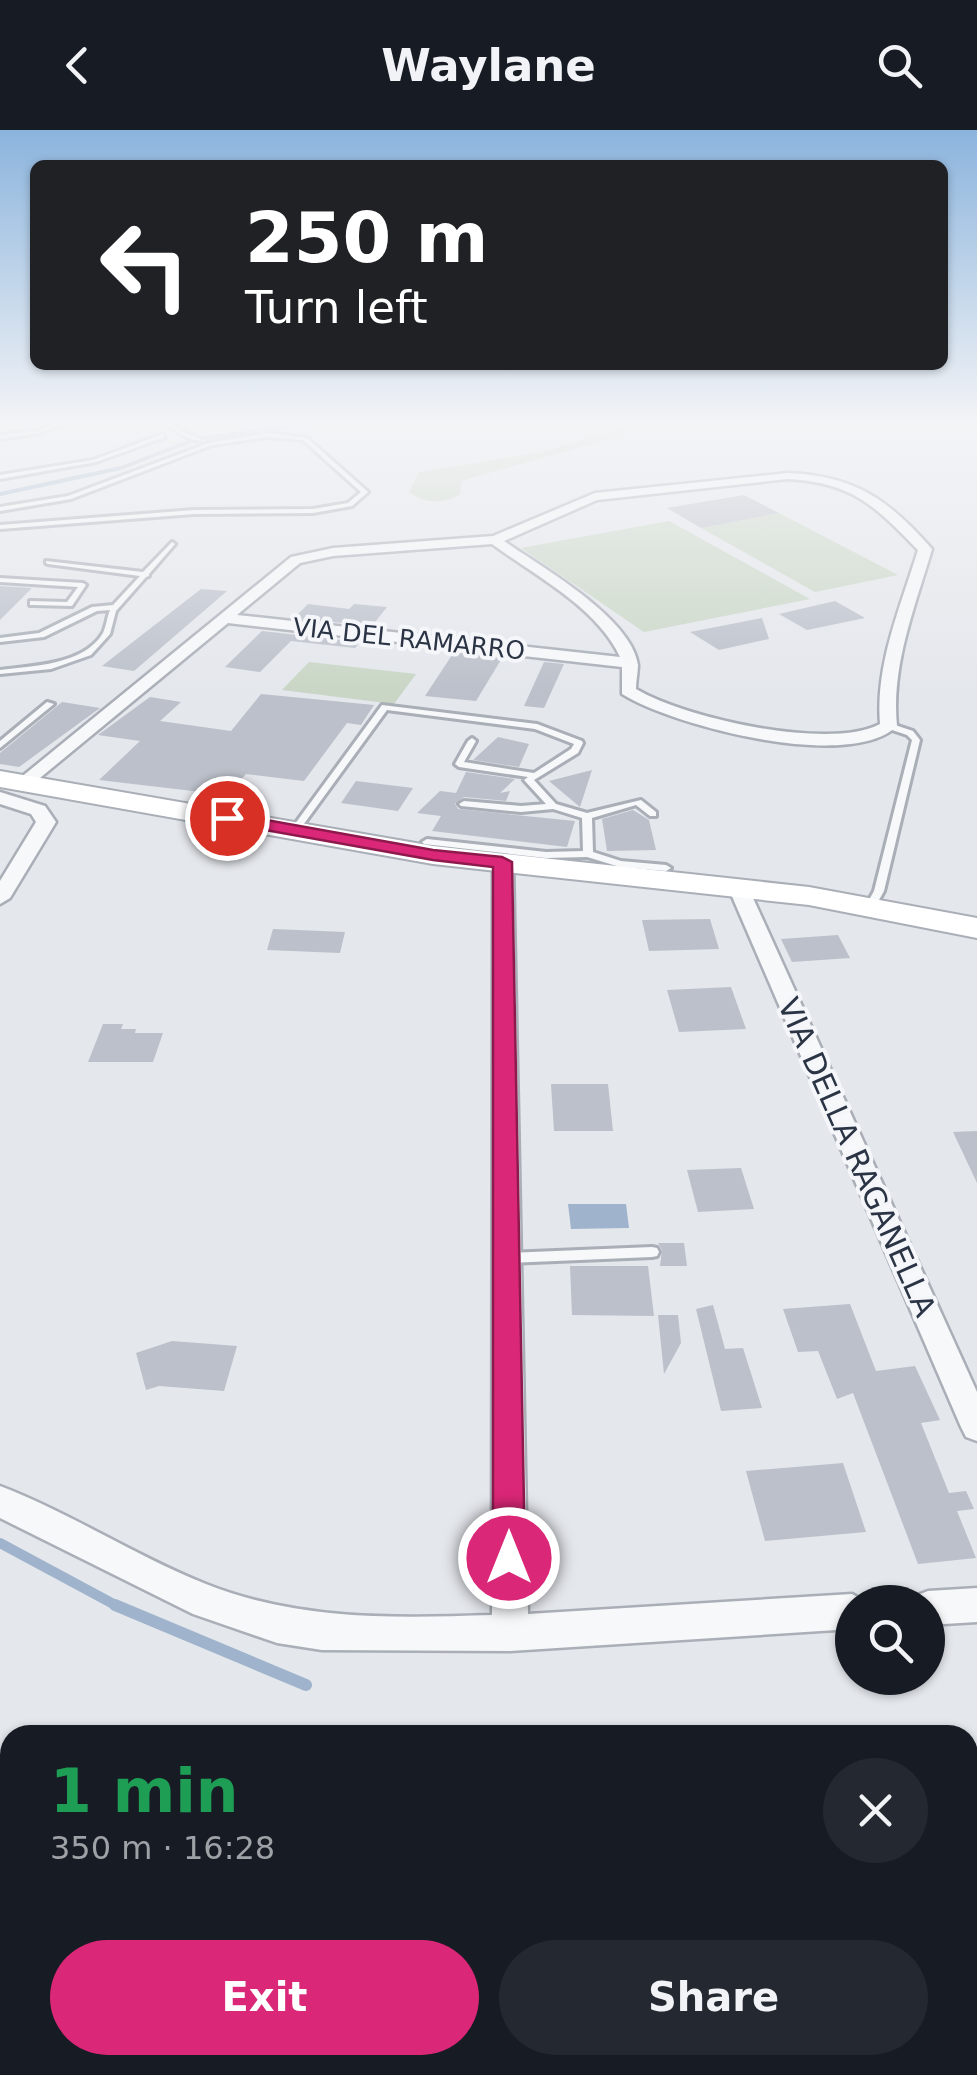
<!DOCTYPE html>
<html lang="en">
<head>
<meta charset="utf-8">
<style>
  :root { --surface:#171b24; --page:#242831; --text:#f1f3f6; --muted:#9ea1a6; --accent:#db2777 }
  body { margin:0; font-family:"DejaVu Sans",sans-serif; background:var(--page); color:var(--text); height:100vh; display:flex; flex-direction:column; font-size:38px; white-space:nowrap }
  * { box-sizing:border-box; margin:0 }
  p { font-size:32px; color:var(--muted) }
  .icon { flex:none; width:55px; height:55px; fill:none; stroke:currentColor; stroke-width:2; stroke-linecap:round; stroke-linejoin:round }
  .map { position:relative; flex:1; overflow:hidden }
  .panel { position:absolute; left:0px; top:1595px; width:978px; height:350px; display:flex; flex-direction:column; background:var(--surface); border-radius:30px 30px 0 0; box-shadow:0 2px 8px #0004 }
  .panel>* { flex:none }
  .banner { position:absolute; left:30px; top:30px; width:918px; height:210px; border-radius:15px; box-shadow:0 2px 8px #0004; background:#202124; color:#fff; overflow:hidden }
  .controls { position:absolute; left:835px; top:1455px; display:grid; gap:20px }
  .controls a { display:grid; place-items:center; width:110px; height:110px; border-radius:50%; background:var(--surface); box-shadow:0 2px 8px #0004; font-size:50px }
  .pin { position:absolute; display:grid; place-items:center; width:85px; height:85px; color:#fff; margin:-42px; border:5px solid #fff; border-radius:50%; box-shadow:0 2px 10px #0007 }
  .me { position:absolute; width:110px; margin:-55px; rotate:0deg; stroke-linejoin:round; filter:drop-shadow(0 0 8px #0008) }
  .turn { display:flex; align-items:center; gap:35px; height:210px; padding:0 50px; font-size:45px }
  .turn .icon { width:130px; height:130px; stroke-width:2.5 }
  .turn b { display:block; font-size:70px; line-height:85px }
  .round { display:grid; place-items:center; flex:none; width:105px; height:105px; border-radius:52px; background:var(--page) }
  .overview { display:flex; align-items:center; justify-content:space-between; height:170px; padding:0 50px }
  h1 { font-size:60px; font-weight:700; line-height:75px; color:#1e9e55 }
  .primary-button { display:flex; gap:20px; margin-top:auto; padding:20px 50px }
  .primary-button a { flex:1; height:115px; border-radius:60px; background:var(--accent); color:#fff; font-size:40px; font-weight:700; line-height:115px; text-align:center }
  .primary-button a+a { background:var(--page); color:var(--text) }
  header { display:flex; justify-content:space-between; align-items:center; height:130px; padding:0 50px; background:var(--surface); font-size:45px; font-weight:700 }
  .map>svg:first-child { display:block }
  .green { fill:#c9d6c5 }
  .water { fill:#9fb4cc }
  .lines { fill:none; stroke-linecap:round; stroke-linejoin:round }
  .stream-far2 { stroke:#9fb4cc; stroke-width:4 }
  .stream-far1 { stroke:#9fb4cc; stroke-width:10 }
  .stream { stroke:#9fb4cc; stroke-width:12 }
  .building { fill:#bbc0ca }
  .lane-casing { stroke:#a9aeb7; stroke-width:6 }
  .street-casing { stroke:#a9aeb7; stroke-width:5 }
  .secondary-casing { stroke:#a9aeb7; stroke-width:4 }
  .lane { fill:#f7f8fa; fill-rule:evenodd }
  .street { fill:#f7f8fa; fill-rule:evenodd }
  .secondary { fill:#fff; fill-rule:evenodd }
  .route { fill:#db2777; stroke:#8e194d; stroke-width:2.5 }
  .labels { text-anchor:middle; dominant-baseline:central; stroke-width:8; stroke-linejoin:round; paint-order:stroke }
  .far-street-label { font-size:25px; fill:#2b3445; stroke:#f4f6f9 }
  .street-label { font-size:30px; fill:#2b3445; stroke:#f4f6f9 }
</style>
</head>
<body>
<header><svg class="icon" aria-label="back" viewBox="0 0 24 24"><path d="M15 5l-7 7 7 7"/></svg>Waylane<svg class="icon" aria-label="search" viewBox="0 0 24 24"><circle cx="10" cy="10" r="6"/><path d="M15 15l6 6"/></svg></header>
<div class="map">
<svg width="977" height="1945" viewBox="0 0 977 1945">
  <rect width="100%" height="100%" fill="#e4e7ec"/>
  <g class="green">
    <path d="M 678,290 L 751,290 L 630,303 L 461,351 L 460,364 C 445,374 424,374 409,362 L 419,342 L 543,322 L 622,297 Z"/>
    <polygon points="779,383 898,445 815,462 701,398"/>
    <polygon points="669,391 810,469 644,502 521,418"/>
    <polygon points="309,532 416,544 394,574 282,560"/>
  </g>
  <polygon class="water" points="568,1074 626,1074 629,1098 571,1099"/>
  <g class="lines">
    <g class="stream-far2">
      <polyline points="201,308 350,290"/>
      <polyline points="0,364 121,338 193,310"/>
    </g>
    <polyline class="stream-far1" points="0,1413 119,1477"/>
    <polyline class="stream" points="115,1475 306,1555"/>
  </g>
  <g class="building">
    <polygon points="744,365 779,383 701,398 667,378"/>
    <polygon points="0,456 32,458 0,490"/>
    <polygon points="201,459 227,461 134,541 102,536"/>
    <polygon points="835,471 865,488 807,500 779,484"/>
    <polygon points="308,474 349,479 354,474 387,477 372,496 294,488"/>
    <polygon points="762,488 769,509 719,520 690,502"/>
    <polygon points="262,501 360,512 355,518 291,511 260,542 225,537"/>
    <polygon points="454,522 502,528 476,571 425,566"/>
    <polygon points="544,532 564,534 544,578 524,576"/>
    <polygon points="261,564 374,575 361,595 347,593 304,651 246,644 227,665 99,650 140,611 98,605 150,567 181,572 160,591 231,601"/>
    <polygon points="62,572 100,578 19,637 0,634 0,623"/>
    <polygon points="498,607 529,614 519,637 473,630"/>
    <polygon points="592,640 580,677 549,651"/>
    <polygon points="466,642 515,649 500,663 510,661 506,671 464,667 455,674 458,679 575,691 567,717 432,701 441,686 417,683 440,661 456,663"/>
    <polygon points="356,651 413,658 398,681 341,673"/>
    <polygon points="633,680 649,690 656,720 607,721 602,689"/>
    <polygon points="710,789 719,819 649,821 642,790"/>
    <polygon points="273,799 345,802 340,823 267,820"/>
    <polygon points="838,805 850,828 792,832 781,809"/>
    <polygon points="731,857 746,899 679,902 667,860"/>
    <polygon points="103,894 123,894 121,899 136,899 135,903 163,903 153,932 88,932"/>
    <polygon points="551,954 608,954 613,1001 554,1001"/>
    <polygon points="977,1001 977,1053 953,1002"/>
    <polygon points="741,1038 754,1079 698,1082 687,1040"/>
    <polygon points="658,1113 684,1113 687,1136 660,1136 662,1120"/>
    <polygon points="570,1136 648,1136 654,1186 572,1185"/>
    <polygon points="850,1174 876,1241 915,1236 940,1290 921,1293 949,1363 966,1361 974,1379 957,1381 976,1428 918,1434 853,1263 837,1269 818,1221 798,1222 783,1179"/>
    <polygon points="713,1175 725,1219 743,1218 762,1278 721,1281 696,1179"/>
    <polygon points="658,1185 678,1185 681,1213 664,1244"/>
    <polygon points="172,1211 237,1216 224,1261 159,1256 146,1260 136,1223"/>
    <polygon points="843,1333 866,1402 765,1411 746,1341"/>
  </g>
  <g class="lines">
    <defs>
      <g id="lane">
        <polygon points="68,290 75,290 40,303 0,309 0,305 37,301"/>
        <path d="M 161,290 L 167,290 L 183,302 L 206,311 C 190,312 174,301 161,290 Z"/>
        <polygon points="268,303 307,308 368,362 352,376 313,383 194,384 0,399 0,395 194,380 313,379 348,373 361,362 303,310 268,307 212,315 71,369 0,381 0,377 68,366 209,313"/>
        <polygon points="163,304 165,307 96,332 0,349 0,345 93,330"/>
        <path d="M 172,412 L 175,414 L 149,444 L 149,446 L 146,447 L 116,481 L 110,504 L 91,525 L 51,539 L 0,544 L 0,540 C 32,536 84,535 103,503 C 106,497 107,487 110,480 L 97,481 L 44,507 L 0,512 L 0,508 L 39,503 L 92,477 L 113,475 L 140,446 L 48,434 L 46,433 L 46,431 L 143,442 Z"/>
        <polygon points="0,448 83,453 86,455 72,476 33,475 30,475 30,471 67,472 78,457 0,452"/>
        <polygon points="47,572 54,574 0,618 0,611"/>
        <polygon points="382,575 537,594 582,611 583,613 578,623 534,650 556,674 587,683 641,670 656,682 656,686 650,686 636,675 592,688 593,722 621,731 666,735 671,738 666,741 620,737 587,727 546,728 424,714 422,712 427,709 546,722 583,721 582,688 553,679 521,682 461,676 459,674 464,671 521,676 546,674 524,650 528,647 459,637 455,634 468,611 472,608 476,611 464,632 534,643 571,619 574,614 535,599 387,580 298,702 292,702 292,698"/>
        <polygon points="889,593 913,601 920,610 884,761 874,779 870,780 865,777 874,761 912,610 907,605 886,598 885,596"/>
        <polygon points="652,1117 657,1118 659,1122 657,1126 652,1127 508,1133 503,1132 501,1128 503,1124 508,1123"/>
      </g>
      <g id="street">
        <path d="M 788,343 C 855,346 888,369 932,419 C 915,477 891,535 897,596 C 850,642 673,596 622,564 L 622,537 L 228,493 L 29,657 L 17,657 L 14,653 L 291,427 L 333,418 L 493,406 L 595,363 ZM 788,349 C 853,353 874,375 918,420 C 901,476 875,534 880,594 C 830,621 684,588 636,559 C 636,551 638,542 638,535 C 632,488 540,436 504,411 L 597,370 ZM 492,414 C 535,446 597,477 620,527 L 237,485 L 300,433 L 333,426 Z"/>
        <polygon points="0,662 45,676 56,692 10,768 0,774 0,751 36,692 31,684 0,674"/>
        <path d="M 503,726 L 513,732 L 528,1484 L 852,1464 L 866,1472 L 852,1472 L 852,1499 L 510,1521 L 322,1520 L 277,1513 L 193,1484 L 0,1388 L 0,1356 C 71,1383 135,1426 206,1454 C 299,1491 394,1488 492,1485 L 493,732 Z"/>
        <polygon points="738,751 748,757 977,1262 977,1311 966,1307 961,1297 728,757"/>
        <polygon points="977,1458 977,1492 928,1495 928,1472 912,1472 915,1466 928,1461"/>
      </g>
      <polygon id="secondary" points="0,641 433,716 809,757 977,788 977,808 809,775 433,734 0,657"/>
    </defs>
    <use href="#lane" class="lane-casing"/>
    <use href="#street" class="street-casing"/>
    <use href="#secondary" class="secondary-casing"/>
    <use href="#lane" class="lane"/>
    <use href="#street" class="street"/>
    <use href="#secondary" class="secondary"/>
  </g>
  <linearGradient id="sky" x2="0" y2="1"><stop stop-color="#8bb4dd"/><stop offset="0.52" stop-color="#f3f4f6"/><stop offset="1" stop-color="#f3f4f6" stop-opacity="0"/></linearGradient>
  <rect width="977" height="562" fill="url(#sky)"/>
  <polygon class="route" points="227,683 433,720 502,727 512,732 525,1428 520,1438 509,1443 498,1438 493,1428 493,737 433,730 221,692 221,685"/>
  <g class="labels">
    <g class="far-street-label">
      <text transform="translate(409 509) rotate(6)">VIA DEL RAMARRO</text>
    </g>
    <g class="street-label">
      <text transform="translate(857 1027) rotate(66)">VIA DELLA RAGANELLA</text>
    </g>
  </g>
</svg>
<div class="controls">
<a><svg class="icon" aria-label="search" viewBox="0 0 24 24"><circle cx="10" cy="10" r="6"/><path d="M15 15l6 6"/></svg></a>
</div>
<div class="pin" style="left:227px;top:688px;background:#d93025"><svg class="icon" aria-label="arrive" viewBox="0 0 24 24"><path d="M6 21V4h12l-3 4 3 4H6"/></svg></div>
<svg class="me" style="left:509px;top:1428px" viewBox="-20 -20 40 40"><circle r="17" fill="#db2777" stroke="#fff" stroke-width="3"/><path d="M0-11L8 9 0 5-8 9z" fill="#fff"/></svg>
<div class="banner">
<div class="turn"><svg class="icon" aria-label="left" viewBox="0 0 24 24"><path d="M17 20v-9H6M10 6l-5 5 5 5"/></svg><div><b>250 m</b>Turn left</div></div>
</div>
<section class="panel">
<div class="overview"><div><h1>1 min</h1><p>350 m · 16:28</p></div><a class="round"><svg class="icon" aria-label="close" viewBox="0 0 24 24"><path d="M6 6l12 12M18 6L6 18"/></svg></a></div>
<div class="primary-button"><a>Exit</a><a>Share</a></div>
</section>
</div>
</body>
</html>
